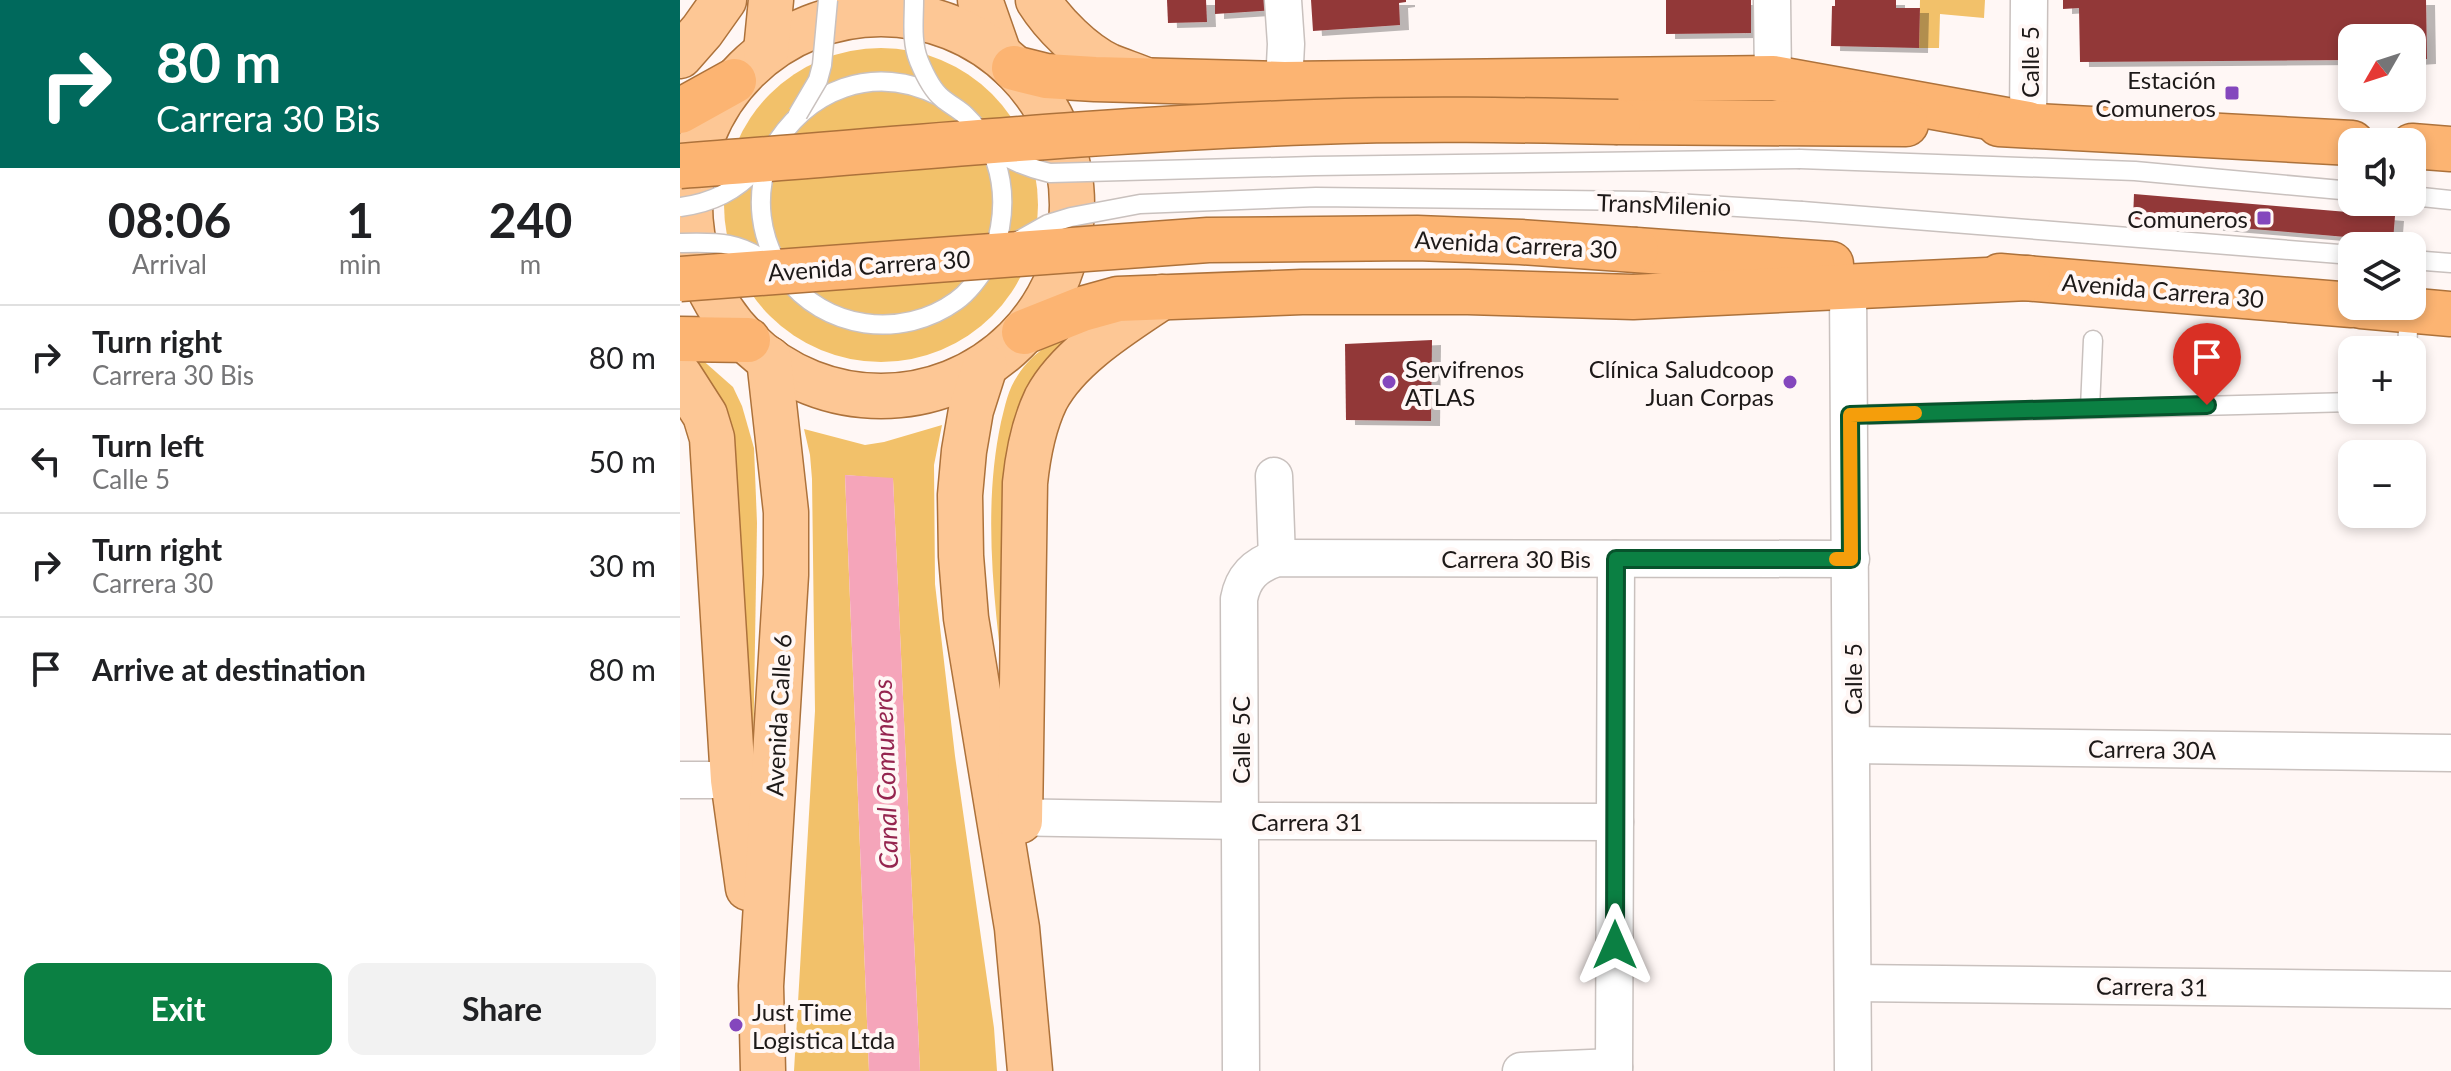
<!DOCTYPE html>
<html lang="en">
<head>
<meta charset="utf-8">
<style>
  :root { --surface:#fff; --page:#f2f2f2; --text:#202124; --muted:#757577; --line:#e0e0e0; --accent:#0b8043 }
  body { margin:0; font-family:Lato,sans-serif; background:var(--page); color:var(--text); height:100vh; display:flex; flex-direction:column; font-size:30px; white-space:nowrap }
  * { box-sizing:border-box; margin:0 }
  p { font-size:26px; color:var(--muted) }
  .icon { flex:none; width:44px; height:44px; fill:none; stroke:currentColor; stroke-width:2; stroke-linecap:round; stroke-linejoin:round }
  .map { position:relative; flex:1; overflow:hidden }
  .sheet { display:flex; flex-direction:column; background:var(--surface); width:680px }
  .sheet>* { flex:none }
  .guide { background:#00695c; color:#fff; overflow:hidden }
  .needle { width:52px; rotate:231deg }
  .buttons { position:absolute; left:1658px; top:24px; display:grid; gap:16px }
  .buttons a { display:grid; place-items:center; width:88px; height:88px; border-radius:16px; background:var(--surface); box-shadow:0 4px 12px #0003; font-size:40px }
  .pin { position:absolute; display:grid; place-items:center; width:68px; height:68px; color:#fff; margin:-82px -34px; border-radius:50% 50% 50% 0; rotate:-45deg; box-shadow:0 0 8px #0007 }
  .pin .icon { rotate:45deg }
  .me { position:absolute; width:88px; margin:-44px; rotate:0deg; stroke-linejoin:round; filter:drop-shadow(0 0 6px #0008) }
  .turn { display:flex; align-items:center; gap:28px; height:168px; padding:0 24px; font-size:36px }
  .turn .icon { width:104px; height:104px; stroke-width:2.5 }
  .turn b { display:block; font-size:56px; line-height:68px }
  .eta { display:flex; justify-content:space-evenly; align-items:center; height:136px; text-align:center }
  .eta b { font-size:48px; font-weight:700; line-height:56px }
  .action { display:flex; gap:16px; margin-top:auto; padding:16px 24px }
  .action a { flex:1; height:92px; border-radius:16px; background:var(--accent); color:#fff; font-size:32px; font-weight:700; line-height:92px; text-align:center }
  .action a+a { background:var(--page); color:var(--text) }
  ul { padding:0; list-style:none }
  li { display:flex; align-items:center; gap:24px; height:104px; padding:0 24px; border-top:2px solid var(--line) }
  li div { flex:1 }
  li b { display:block; font-size:30px }
  li em { font-style:normal }
  main { display:flex; flex:1; min-height:0 }
  .map>svg:first-child { display:block }
  .green { fill:#f2c16a }
  .water { fill:#f5a5ba }
  .building { fill:#923839; filter:url(#shadow) }
  .lines { fill:none; stroke-linecap:round; stroke-linejoin:round }
  .service-casing { stroke:#c9c1be; stroke-width:21 }
  .minor-casing { stroke:#c9c1be; stroke-width:39 }
  .primary-casing { stroke:#ad723b; stroke-width:47 }
  .trunk-casing { stroke:#ad723b; stroke-width:47 }
  .service { stroke:#fff; stroke-width:18 }
  .minor { stroke:#fff; stroke-width:36 }
  .primary { stroke:#fdc795; stroke-width:44 }
  .trunk { stroke:#fcb472; stroke-width:44 }
  .service-bridge-casing { stroke:#c9c1be; stroke-width:21; stroke-linecap:butt }
  .trunk-bridge-casing { stroke:#ad723b; stroke-width:47; stroke-linecap:butt }
  .service-bridge { stroke:#fff; stroke-width:18 }
  .trunk-bridge { stroke:#fcb472; stroke-width:44 }
  .route-casing { stroke:#07532c; stroke-width:20 }
  .route { stroke:#0b8043; stroke-width:14 }
  .slow { stroke:#f59e0b; stroke-width:14 }
  .poi-dot { fill:#8447bd; stroke:#fff7f5; stroke-width:3 }
  .labels { text-anchor:middle; dominant-baseline:central; stroke-width:8; stroke-linejoin:round; paint-order:stroke }
  .street-label { font-size:24px; fill:#1d1918; stroke:#fff7f5 }
  .poi-label { font-size:24px; fill:#1d1918; stroke:#fff7f5; text-anchor:end }
  .water-label { font-size:26px; font-style:italic; fill:#95254f; stroke:#fff7f5 }
</style>
</head>
<body>
<main>
<section class="sheet">
<div class="guide">
<div class="turn"><svg class="icon" aria-label="right" viewBox="0 0 24 24"><path d="M7 20v-9h11M14 6l5 5-5 5"/></svg><div><b>80 m</b>Carrera 30 Bis</div></div>
</div>
<div class="eta">
<div><b>08:06</b><p>Arrival</p></div>
<div><b>1</b><p>min</p></div>
<div><b>240</b><p>m</p></div>
</div>
<ul>
<li><svg class="icon" aria-label="right" viewBox="0 0 24 24"><path d="M7 20v-9h11M14 6l5 5-5 5"/></svg><div><b>Turn right</b><p>Carrera 30 Bis</p></div><em>80 m</em></li>
<li><svg class="icon" aria-label="left" viewBox="0 0 24 24"><path d="M17 20v-9H6M10 6l-5 5 5 5"/></svg><div><b>Turn left</b><p>Calle 5</p></div><em>50 m</em></li>
<li><svg class="icon" aria-label="right" viewBox="0 0 24 24"><path d="M7 20v-9h11M14 6l5 5-5 5"/></svg><div><b>Turn right</b><p>Carrera 30</p></div><em>30 m</em></li>
<li><svg class="icon" aria-label="arrive" viewBox="0 0 24 24"><path d="M6 21V4h12l-3 4 3 4H6"/></svg><div><b>Arrive at destination</b></div><em>80 m</em></li>
</ul>
<div class="action"><a>Exit</a><a>Share</a></div>
</section>
<div class="map">
<svg width="1771" height="1071" viewBox="0 0 1771 1071">
  <defs>
    <filter id="shadow"><feDropShadow dx="9" dy="5" stdDeviation="0" flood-color="#0004"/></filter>
  </defs>
  <rect width="100%" height="100%" fill="#fff7f5"/>
  <g class="green">
    <polygon points="1240,0 1305,0 1304,18 1260,14 1259,48 1239,48"/>
    <circle cx="201" cy="205" r="157"/>
    <path d="M 400,328 L 388,356 L 327,710 C 316,615 301,516 321,422 C 325,406 328,389 338,375 C 353,352 375,339 400,328 Z"/>
    <polygon points="19,357 53,387 62,406 74,448 77,523 73,761 5,360"/>
    <polygon points="262,425 254,465 255,584 275,756 314,1028 317,1071 240,1071 213,479 165,475 189,1071 114,1071 135,711 132,479 130,455 124,429 185,445 204,442"/>
  </g>
  <polygon class="water" points="165,475 213,478 240,1071 189,1071"/>
  <g class="building">
    <polygon points="487,0 526,0 527,22 488,23"/>
    <polygon points="535,0 595,0 595,10 535,14"/>
    <polygon points="631,0 726,0 726,2 719,3 720,25 633,31"/>
    <polygon points="986,0 1071,0 1071,33 986,34"/>
    <polygon points="1155,0 1216,0 1216,8 1240,8 1239,48 1151,46 1152,6 1155,6"/>
    <polygon points="1383,0 1746,0 1747,59 1732,60 1732,38 1672,38 1672,60 1400,62 1399,8 1383,9"/>
    <polygon points="1454,194 1715,216 1713,241 1453,219"/>
    <polygon points="752,340 751,421 666,420 665,344"/>
  </g>
  <g class="lines">
    <defs>
      <g id="service">
        <path d="M 90,153 C 126,89 194,62 261,97"/>
        <polyline points="1120,159 1455,171 1672,191"/>
        <polyline points="1732,196 1771,200"/>
        <polyline points="1122,211 1672,255"/>
        <polyline points="1732,260 1771,263"/>
        <path d="M 104,275 C 144,330 222,340 276,301 C 290,291 299,277 309,263"/>
        <polyline points="1727,350 1729,310"/>
        <polyline points="1410,408 1413,340"/>
        <polyline points="1170,415 1672,402"/>
      </g>
      <g id="minor">
        <polyline points="603,0 606,44 604,84"/>
        <polyline points="1092,0 1093,78"/>
        <polyline points="1348,124 1349,0"/>
        <polyline points="1168,287 1173,1071"/>
        <polyline points="594,476 597,558"/>
        <polyline points="1172,745 1771,753"/>
        <polyline points="0,780 53,780"/>
        <polyline points="319,817 560,821 935,822"/>
        <polyline points="1173,983 1771,990"/>
        <path d="M 561,1071 L 559,599 C 563,577 575,565 597,558 L 1171,559"/>
        <polyline points="841,1071 934,1067"/>
        <polyline points="934,1071 936,559"/>
      </g>
      <g id="primary">
        <polyline points="300,0 319,54"/>
        <path d="M 358,0 C 373,24 403,54 429,66 C 441,71 454,75 466,80"/>
        <circle cx="201" cy="205" r="191"/>
        <polyline points="86,51 91,0"/>
        <polyline points="0,56 22,31 44,0"/>
        <polyline points="305,366 291,410 284,451 280,495 281,556 286,618 337,928 350,1071"/>
        <polyline points="0,376 25,415 32,438 53,780 68,888"/>
        <path d="M 340,821 L 345,483 C 348,454 353,426 366,399 C 389,356 442,324 482,297"/>
        <polyline points="83,1071 81,986 106,575 106,512 89,359"/>
      </g>
      <g id="trunk">
        <polyline points="334,68 366,76 415,79 604,84 1093,78 1348,124"/>
        <polyline points="0,111 54,81"/>
        <polyline points="938,122 1226,124"/>
        <polyline points="1319,124 1672,143"/>
        <polyline points="1732,146 1771,149"/>
        <polyline points="956,250 1151,264"/>
        <polyline points="1320,276 1672,305"/>
        <polyline points="1681,306 1771,314"/>
        <polyline points="344,332 402,309 438,299 622,292 788,292 953,297 1348,278"/>
        <polyline points="0,339 68,340"/>
      </g>
    </defs>
    <use href="#service" class="service-casing"/>
    <use href="#minor" class="minor-casing"/>
    <use href="#primary" class="primary-casing"/>
    <use href="#trunk" class="trunk-casing"/>
    <use href="#service" class="service"/>
    <use href="#minor" class="minor"/>
    <use href="#primary" class="primary"/>
    <use href="#trunk" class="trunk"/>
    <defs>
      <g id="service-bridge">
        <path d="M 234,0 C 234,20 231,42 239,61 C 244,73 252,90 262,98 C 270,105 279,109 286,116 C 325,154 330,205 313,254"/>
        <polyline points="118,114 138,80 142,65 148,0"/>
        <path d="M 312,149 C 331,161 348,168 370,173 L 634,166 L 1120,159"/>
        <path d="M 88,161 C 75,198 80,237 101,270"/>
        <path d="M 0,207 C 32,203 56,191 78,167"/>
        <polyline points="336,242 368,224 391,217 460,204 636,197 964,201 1122,211"/>
        <path d="M 0,243 C 38,242 59,241 91,265"/>
      </g>
      <g id="trunk-bridge">
        <path d="M 0,166 C 211,150 423,129 635,122 C 736,118 837,120 938,122"/>
        <polyline points="0,279 528,240 737,238 841,242 956,250"/>
      </g>
    </defs>
    <use href="#service-bridge" class="service-bridge-casing"/>
    <use href="#trunk-bridge" class="trunk-bridge-casing"/>
    <use href="#service-bridge" class="service-bridge"/>
    <use href="#trunk-bridge" class="trunk-bridge"/>
  </g>
  <g class="lines">
    <defs>
      <polyline id="route" points="935,945 936,559 1171,559 1170,415 1527,405"/>
    </defs>
    <use href="#route" class="route-casing"/>
    <use href="#route" class="route"/>
    <polyline class="slow" points="1156,559 1171,559 1170,415 1235,413"/>
  </g>
  <g class="poi-dot">
    <rect x="1544" y="85" width="16" height="16" rx="4"/>
    <rect x="1576" y="210" width="16" height="16" rx="4"/>
    <circle cx="709" cy="382" r="8"/>
    <circle cx="1110" cy="382" r="8"/>
    <circle cx="56" cy="1025" r="8"/>
  </g>
  <g class="labels">
    <g class="street-label">
      <text transform="translate(1349 62) rotate(-90)">Calle 5</text>
      <text transform="translate(984 204) rotate(2)">TransMilenio</text>
      <text transform="translate(836 244) rotate(3)">Avenida Carrera 30</text>
      <text transform="translate(189 265) rotate(-4)">Avenida Carrera 30</text>
      <text transform="translate(1483 290) rotate(5)">Avenida Carrera 30</text>
      <text x="836" y="558">Carrera 30 Bis</text>
      <text transform="translate(1172 679) rotate(-90)">Calle 5</text>
      <text transform="translate(98 715) rotate(-87)">Avenida Calle 6</text>
      <text transform="translate(560 740) rotate(-90)">Calle 5C</text>
      <text transform="translate(1472 749) rotate(1)">Carrera 30A</text>
      <text x="627" y="821">Carrera 31</text>
      <text transform="translate(1472 986) rotate(1)">Carrera 31</text>
    </g>
    <g class="poi-label">
      <text x="1536" y="79">Estación<tspan x="1536" dy="28">Comuneros</tspan></text>
      <text x="1568" y="218">Comuneros</text>
      <text x="725" y="368" text-anchor="start">Servifrenos<tspan x="725" dy="28">ATLAS</tspan></text>
      <text x="1094" y="368">Clínica Saludcoop<tspan x="1094" dy="28">Juan Corpas</tspan></text>
      <text x="72" y="1011" text-anchor="start">Just Time<tspan x="72" dy="28">Logistica Ltda</tspan></text>
    </g>
    <g class="water-label">
      <text transform="translate(205 774) rotate(-92)">Canal Comuneros</text>
    </g>
  </g>
</svg>
<div class="buttons">
<a><svg class="needle" viewBox="-14 -14 28 28"><path d="M0-13l5 13h-10z" fill="#e53935"/><path d="M0 13l5-13h-10z" fill="#757577"/></svg></a>
<a><svg class="icon" aria-label="sound" viewBox="0 0 24 24"><path d="M4 9h4l5-4v14l-5-4H4zM17 9q2 3 0 6"/></svg></a>
<a><svg class="icon" aria-label="layers" viewBox="0 0 24 24"><path d="M12 4l9 5-9 5-9-5zM3 14l9 5 9-5"/></svg></a>
<a>+</a>
<a>−</a>
</div>
<div class="pin" style="left:1527px;top:405px;background:#d93025"><svg class="icon" aria-label="arrive" viewBox="0 0 24 24"><path d="M6 21V4h12l-3 4 3 4H6"/></svg></div>
<svg class="me" style="left:935px;top:945px" viewBox="-20 -20 40 40"><path d="M0-17L14 15 0 8-14 15z" fill="#0b8043" stroke="#fff" stroke-width="4"/></svg>
</div>
</main>
</body>
</html>
